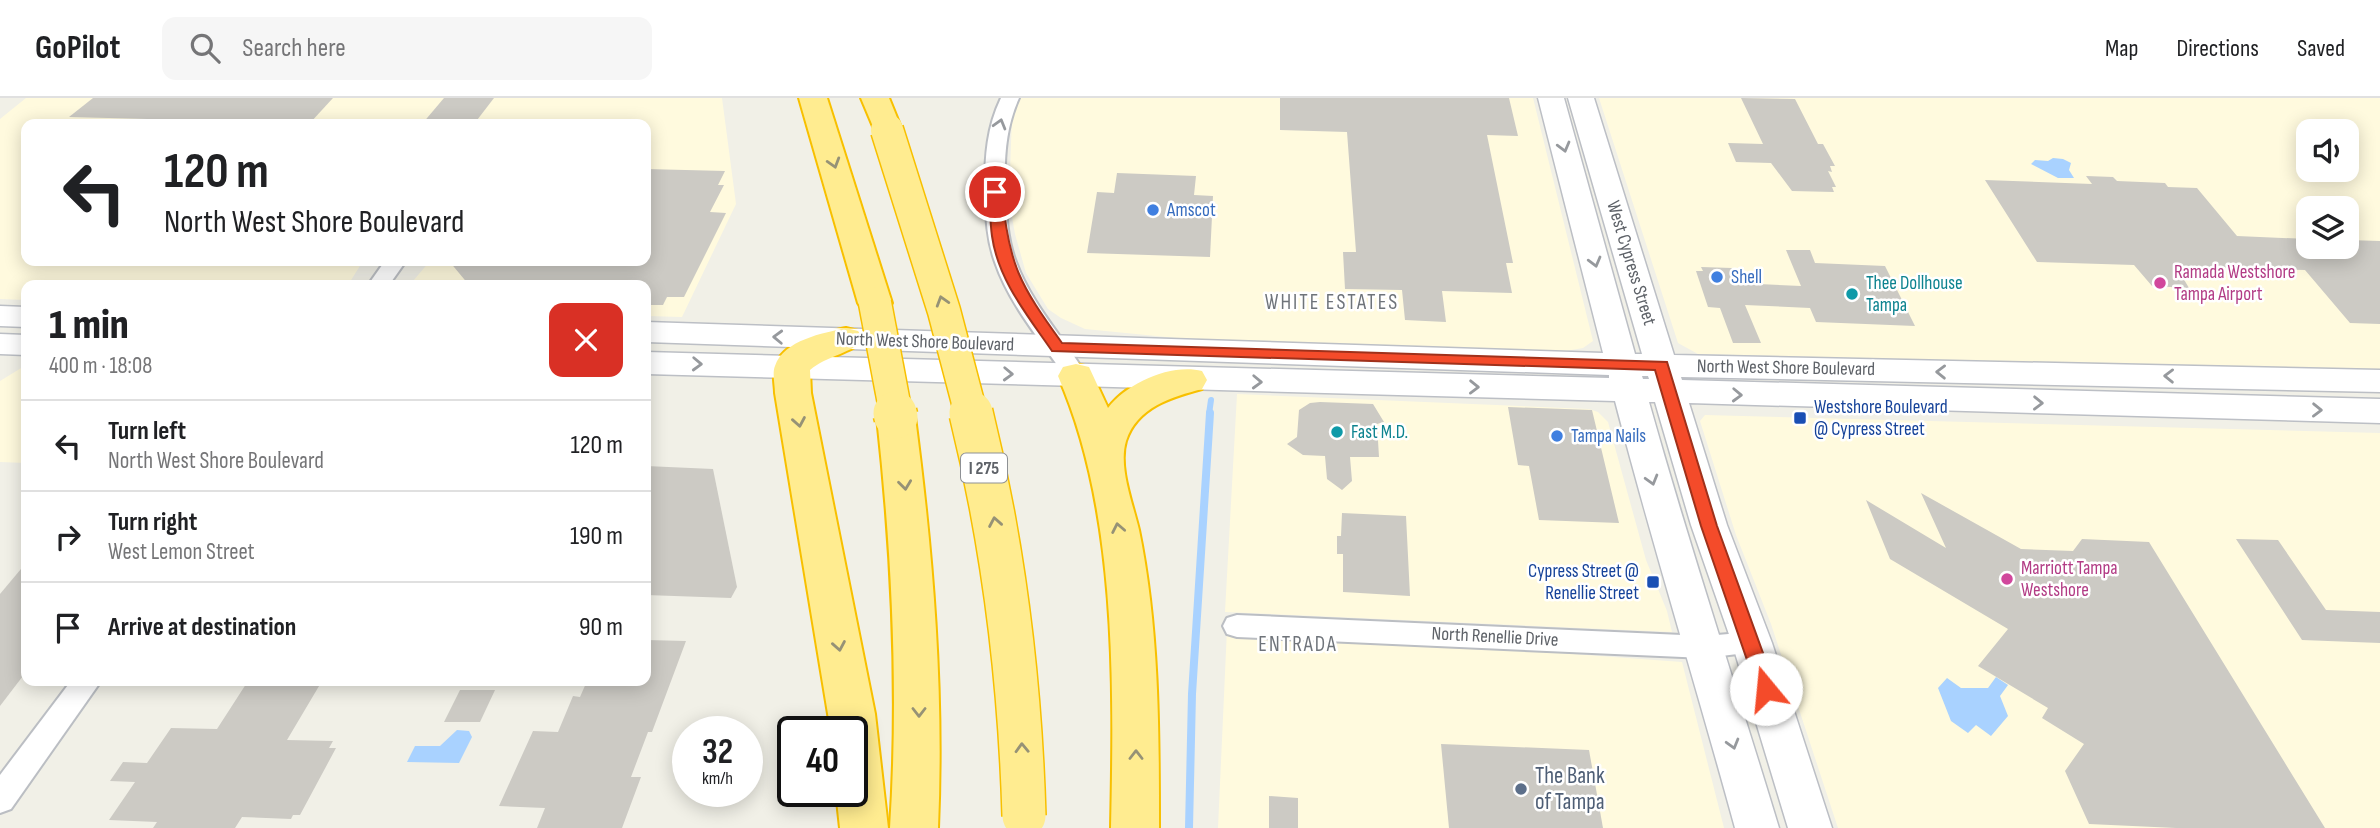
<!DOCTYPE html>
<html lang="en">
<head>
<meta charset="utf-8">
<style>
  :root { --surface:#fff; --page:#f6f6f6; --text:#202124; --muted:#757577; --line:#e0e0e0 }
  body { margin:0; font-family:"Sofia Sans Condensed",sans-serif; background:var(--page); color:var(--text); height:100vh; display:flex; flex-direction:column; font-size:26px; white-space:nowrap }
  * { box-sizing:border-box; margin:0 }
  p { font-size:23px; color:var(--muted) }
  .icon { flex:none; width:38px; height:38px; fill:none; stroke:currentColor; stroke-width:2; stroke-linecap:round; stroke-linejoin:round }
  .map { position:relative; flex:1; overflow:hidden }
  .details { position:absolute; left:21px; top:182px; width:630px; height:406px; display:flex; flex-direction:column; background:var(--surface); border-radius:14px; box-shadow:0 4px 18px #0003 }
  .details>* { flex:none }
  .banner { position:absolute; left:21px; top:21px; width:630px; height:147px; border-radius:14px; box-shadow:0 4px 18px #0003; background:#fff; color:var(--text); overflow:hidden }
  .tools { position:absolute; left:2296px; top:21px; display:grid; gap:14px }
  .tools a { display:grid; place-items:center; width:63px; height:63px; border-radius:14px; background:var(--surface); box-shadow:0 4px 18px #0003; font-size:35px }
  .speed { position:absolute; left:672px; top:618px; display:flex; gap:14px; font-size:35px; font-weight:700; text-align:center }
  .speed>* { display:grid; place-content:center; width:91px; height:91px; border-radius:50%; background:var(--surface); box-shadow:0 4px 18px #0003; line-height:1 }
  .speed small { font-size:18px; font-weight:400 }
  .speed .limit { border:4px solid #111; border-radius:10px; background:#fff; color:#111 }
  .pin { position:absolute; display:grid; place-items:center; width:60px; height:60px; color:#fff; margin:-30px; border:4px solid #fff; border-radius:50%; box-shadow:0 2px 7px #0007 }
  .me { position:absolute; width:77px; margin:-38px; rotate:343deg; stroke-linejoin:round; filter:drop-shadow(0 0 5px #0008) }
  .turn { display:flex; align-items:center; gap:24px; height:147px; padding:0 28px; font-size:32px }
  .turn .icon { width:91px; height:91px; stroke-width:2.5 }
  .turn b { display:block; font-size:49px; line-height:60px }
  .round { display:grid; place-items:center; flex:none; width:74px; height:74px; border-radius:14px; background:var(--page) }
  .summary { display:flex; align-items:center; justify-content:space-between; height:119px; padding:0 28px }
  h1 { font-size:42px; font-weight:800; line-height:52px }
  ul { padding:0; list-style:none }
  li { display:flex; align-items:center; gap:21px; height:91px; padding:0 28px; border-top:2px solid var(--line) }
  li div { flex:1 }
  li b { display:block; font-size:26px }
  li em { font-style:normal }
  header { display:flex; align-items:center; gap:42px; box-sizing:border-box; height:98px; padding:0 35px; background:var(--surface); border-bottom:2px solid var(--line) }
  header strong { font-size:33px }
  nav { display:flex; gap:38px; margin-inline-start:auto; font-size:24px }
  .search { width:490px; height:63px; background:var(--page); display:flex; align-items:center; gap:18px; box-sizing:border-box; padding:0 24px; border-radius:14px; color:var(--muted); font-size:26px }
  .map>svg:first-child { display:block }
  .commercial { fill:#fffade; fill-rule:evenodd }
  .water { fill:#a9d2ff }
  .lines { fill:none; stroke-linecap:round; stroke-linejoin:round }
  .stream-far1 { stroke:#a9d2ff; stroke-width:6 }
  .stream { stroke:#a9d2ff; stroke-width:8 }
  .building { fill:#cccac4 }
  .street-casing { stroke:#bbbec3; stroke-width:4 }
  .secondary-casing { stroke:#bcbfc5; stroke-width:3 }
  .highway-casing { stroke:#f8c000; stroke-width:4 }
  .street { fill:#fff; fill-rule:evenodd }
  .secondary { fill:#fff; fill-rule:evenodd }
  .highway { fill:#ffec90; fill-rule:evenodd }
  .highway-bridge-far1-casing { stroke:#f8c000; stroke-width:35; stroke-linecap:butt }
  .highway-bridge-casing { stroke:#f8c000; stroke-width:46; stroke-linecap:butt }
  .highway-bridge-far1 { stroke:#ffec90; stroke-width:32 }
  .highway-bridge { stroke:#ffec90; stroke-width:43 }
  .oneway { stroke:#96999d }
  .oneway2 { stroke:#969276 }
  .route { fill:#f44b2a; stroke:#9f311b; stroke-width:2 }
  .shop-dot { fill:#3f7fe0; stroke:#fff; stroke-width:2.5 }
  .hotel-dot { fill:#d1479c; stroke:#fff; stroke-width:2.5 }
  .culture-dot { fill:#0f9aa8; stroke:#fff; stroke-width:2.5 }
  .transit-dot { fill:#1a4fb4; stroke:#fff; stroke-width:2.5 }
  .service-dot { fill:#5c6f8a; stroke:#fff; stroke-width:2.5 }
  .labels { text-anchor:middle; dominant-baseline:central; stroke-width:5; stroke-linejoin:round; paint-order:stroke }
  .shield { fill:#fff; stroke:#8e9195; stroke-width:2 }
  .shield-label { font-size:18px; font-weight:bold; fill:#5e6268 }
  .shop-label { font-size:19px; fill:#366cbe; stroke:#fff; text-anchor:start }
  .street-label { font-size:19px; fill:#5e6268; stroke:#fff }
  .hotel-label { font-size:19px; fill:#b23c85; stroke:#fff; text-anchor:start }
  .culture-label { font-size:19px; fill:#0d838f; stroke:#fff; text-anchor:start }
  .transit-label { font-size:19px; fill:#164399; stroke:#fff; text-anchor:start }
  .neighbourhood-label { font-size:21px; letter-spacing:2px; fill:#6f747a; stroke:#fff }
  .near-service-label { font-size:23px; fill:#4e5e75; stroke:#fff; text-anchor:start }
</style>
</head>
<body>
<header>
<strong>GoPilot</strong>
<div class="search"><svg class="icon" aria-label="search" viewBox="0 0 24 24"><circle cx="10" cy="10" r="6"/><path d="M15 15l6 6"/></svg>Search here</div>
<nav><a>Map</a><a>Directions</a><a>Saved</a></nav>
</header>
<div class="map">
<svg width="2380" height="730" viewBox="0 0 2380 730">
  <rect width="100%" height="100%" fill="#f1f0e7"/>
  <g class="commercial">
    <polygon points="26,0 722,0 736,106 682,219 646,218 646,187 413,187 413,183 430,163 646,163 646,26 26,26 26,163 363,163 348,187 26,187 26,202 0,201 0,21"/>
    <polygon points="1019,0 1533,0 1593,243 1583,250 1566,253 1197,242 1085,231 1061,220 1048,211 1026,175 1015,136 1009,102 1012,18"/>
    <path d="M 1599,0 L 2380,0 L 2380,273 L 1698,256 L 1678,245 ZM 2308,33 L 2347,33 L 2347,72 L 2308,72 ZM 2308,110 L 2347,110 L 2347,149 L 2308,149 Z"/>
    <polygon points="26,267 26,365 0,364 0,283"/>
    <polygon points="1237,296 1589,311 1598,314 1608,324 1646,462 1667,513 1672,534 1225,514"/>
    <polygon points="1705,317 2380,335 2380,730 1838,730 1771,526 1736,437 1700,323"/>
    <polygon points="1227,531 1682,564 1724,730 1218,730"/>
  </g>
  <g class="water">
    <polygon points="2053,60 2063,61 2071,65 2069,72 2074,80 2058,80 2031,66 2035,62 2048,63"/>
    <polygon points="1996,579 2008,587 2000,598 2008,618 1991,638 1976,627 1968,635 1951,623 1938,590 1947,580 1961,590 1988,590"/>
    <polygon points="457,632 469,633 472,639 459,665 407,664 415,648 440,648"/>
  </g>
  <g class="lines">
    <polyline class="stream-far1" points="1209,316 1211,302"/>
    <polyline class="stream" points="1189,730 1192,596 1210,315"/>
  </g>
  <g class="building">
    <polygon points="93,0 333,0 310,25 69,19"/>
    <polygon points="444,0 494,0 474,26 422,26"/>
    <polygon points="1280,0 1509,0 1518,38 1487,37 1513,165 1506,165 1512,195 1442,193 1446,224 1405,222 1402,192 1345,191 1343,154 1356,154 1347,34 1280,32"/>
    <polygon points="1741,0 1795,1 1818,46 1823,46 1835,68 1830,68 1832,74 1828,73 1836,89 1832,89 1834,94 1792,93 1771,65 1736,64 1728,45 1763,46"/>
    <polygon points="646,71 725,73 718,87 724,87 710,114 726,115 684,199 667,199 663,207 646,207 646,187 469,187 449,163 646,163"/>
    <polygon points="1117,75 1196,78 1194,97 1213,98 1210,159 1087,155 1097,94 1114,95"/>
    <polygon points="2086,78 2113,79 2117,83 2165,85 2168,89 2197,90 2237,138 2308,141 2308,149 2347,149 2347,142 2380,143 2380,226 2350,225 2305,172 2176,168 2189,190 2152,188 2134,167 2037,164 1985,82 2092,86"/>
    <polygon points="1786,152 1810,152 1815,165 1885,168 1915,228 1816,224 1810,210 1745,207 1761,245 1733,245 1720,210 1708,209 1696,173 1703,173 1701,169 1732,170 1737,185 1801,188"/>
    <polygon points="1320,304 1373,306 1384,324 1377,326 1379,359 1350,359 1352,383 1342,392 1327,381 1325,358 1303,357 1287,346 1297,339 1299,312 1310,305"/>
    <polygon points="1508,309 1592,312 1619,425 1539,422 1529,368 1518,367"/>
    <polygon points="646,368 713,371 737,489 731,500 646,497"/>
    <polygon points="1921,395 2021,451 2073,453 2082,441 2149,444 2325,730 2176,730 2089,726 2065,673 2084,646 2042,620 2048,610 1978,568 2008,531 1890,461 1866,402 1946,450"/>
    <polygon points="1342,415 1406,418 1410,498 1343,494 1343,456 1337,456 1337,438 1341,438"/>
    <polygon points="2236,441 2278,442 2326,512 2380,514 2380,545 2302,542"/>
    <polygon points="26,465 26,574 0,608 0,496"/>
    <polygon points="646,542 686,543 652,634 648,634 631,679 641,679 622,730 537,730 545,710 499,708 533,633 558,634 573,598 580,599 587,583 646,583"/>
    <polygon points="248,583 322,583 287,642 333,643 329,650 336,650 300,717 293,717 291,721 242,719 235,730 153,730 157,724 109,722 135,684 110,683 123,664 147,665 171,630 217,631"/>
    <polygon points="460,592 495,592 480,624 444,624"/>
    <polygon points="1441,646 1589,652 1603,730 1449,730"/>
    <polygon points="1269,698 1298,700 1298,730 1269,730"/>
  </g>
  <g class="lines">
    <defs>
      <g id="street">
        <path d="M 1001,0 L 1019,0 C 1006,29 1004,58 1005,90 C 1006,114 1007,141 1016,164 C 1032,207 1064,240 1087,278 L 1084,283 L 1076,286 L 1068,283 C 1043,245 1010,208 995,164 C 986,140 986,114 985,89 C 985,58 987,29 1001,0 Z"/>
        <polygon points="385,163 406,163 389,187 368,187"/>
        <polygon points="1237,517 1705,538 1752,534 1762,537 1766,545 1762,553 1705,560 1237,539 1227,536 1223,528 1227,520"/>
        <polygon points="71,583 101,583 11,711 0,715 0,677"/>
      </g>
      <g id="secondary">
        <path d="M 1538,0 L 1564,0 L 1635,256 L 1642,256 L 1568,0 L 1594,0 L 1674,257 L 2380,272 L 2380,294 L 1681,279 L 1682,282 L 2380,301 L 2380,325 L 1689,305 L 1727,427 L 1772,545 L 1832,730 L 1788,730 L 1732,545 L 1691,427 L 1655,304 L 1649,304 C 1689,447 1736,588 1779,730 L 1735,730 C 1696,587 1652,446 1615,303 L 646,276 L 646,254 L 1609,280 L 1609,277 L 646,244 L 646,224 L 1603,255 ZM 1642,278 L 1648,278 L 1649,281 L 1643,281 Z"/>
        <polygon points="0,208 26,209 26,229 0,228"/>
        <polygon points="0,236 26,237 26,257 0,256"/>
      </g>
      <g id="highway">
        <polygon points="799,0 827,0 892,205 887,213 875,216 863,213 858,205"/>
        <polygon points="861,0 889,0 902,32 897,38 887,41 877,38"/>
        <path d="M 846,230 L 858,233 L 864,241 C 855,254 826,258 810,272 L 811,295 L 875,616 L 888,730 L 840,730 L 836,693 L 852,693 L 852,634 L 831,634 L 775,295 C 775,287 772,275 775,268 C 784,242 823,235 846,230 Z"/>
        <path d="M 1076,266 L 1089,269 L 1108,310 C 1127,285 1171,265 1202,273 L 1207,282 L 1202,291 C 1172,299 1137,309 1126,343 C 1118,369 1133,406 1139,432 C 1159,529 1159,631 1159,730 L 1111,730 C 1114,586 1117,411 1058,278 L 1063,269 Z"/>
        <path d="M 896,306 L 909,310 L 915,319 C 933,456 944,592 938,730 L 890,730 C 899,592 892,456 877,319 L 883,310 Z"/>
      </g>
    </defs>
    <use href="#street" class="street-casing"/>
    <use href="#secondary" class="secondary-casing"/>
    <use href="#highway" class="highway-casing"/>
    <use href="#street" class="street"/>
    <use href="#secondary" class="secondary"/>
    <use href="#highway" class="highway"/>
    <defs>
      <g id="highway-bridge-far1">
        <polyline points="887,32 944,213 971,316"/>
        <polyline points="875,205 896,316"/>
      </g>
      <g id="highway-bridge">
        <polyline points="895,315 896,319"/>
        <path d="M 971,315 C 1004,449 1020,580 1024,718"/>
      </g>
    </defs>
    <use href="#highway-bridge-far1" class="highway-bridge-far1-casing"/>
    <use href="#highway-bridge" class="highway-bridge-casing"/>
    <use href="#highway-bridge-far1" class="highway-bridge-far1"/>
    <use href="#highway-bridge" class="highway-bridge"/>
  </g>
  <defs><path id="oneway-chevron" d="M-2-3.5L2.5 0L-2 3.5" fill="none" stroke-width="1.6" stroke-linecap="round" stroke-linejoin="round" transform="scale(1.75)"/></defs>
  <g class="oneway">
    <use href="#oneway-chevron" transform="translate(1000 26) rotate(-74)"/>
    <use href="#oneway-chevron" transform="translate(1564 49) rotate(75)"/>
    <use href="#oneway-chevron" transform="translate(1595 164) rotate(75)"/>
    <use href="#oneway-chevron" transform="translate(778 239) rotate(-178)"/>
    <use href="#oneway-chevron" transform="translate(697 266) rotate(2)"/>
    <use href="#oneway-chevron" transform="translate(1941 274) rotate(-179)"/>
    <use href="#oneway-chevron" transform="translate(1008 276) rotate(2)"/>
    <use href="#oneway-chevron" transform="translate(2169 278) rotate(-179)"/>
    <use href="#oneway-chevron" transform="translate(1257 284) rotate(2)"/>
    <use href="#oneway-chevron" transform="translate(1474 289) rotate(1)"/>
    <use href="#oneway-chevron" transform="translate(1737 297) rotate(2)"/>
    <use href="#oneway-chevron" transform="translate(2038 305) rotate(1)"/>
    <use href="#oneway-chevron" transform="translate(2317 312) rotate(1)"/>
    <use href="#oneway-chevron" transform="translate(1652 382) rotate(74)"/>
    <use href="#oneway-chevron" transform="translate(1733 646) rotate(74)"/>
  </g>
  <g class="oneway2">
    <use href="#oneway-chevron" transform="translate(834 65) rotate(73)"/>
    <use href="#oneway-chevron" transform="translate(942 203) rotate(-107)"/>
    <use href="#oneway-chevron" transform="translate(799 324) rotate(80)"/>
    <use href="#oneway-chevron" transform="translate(905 387) rotate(83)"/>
    <use href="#oneway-chevron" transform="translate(995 424) rotate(-100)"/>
    <use href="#oneway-chevron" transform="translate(1118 430) rotate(-101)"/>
    <use href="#oneway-chevron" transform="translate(839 548) rotate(80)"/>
    <use href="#oneway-chevron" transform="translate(919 614) rotate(90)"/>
    <use href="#oneway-chevron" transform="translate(1022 650) rotate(-92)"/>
    <use href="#oneway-chevron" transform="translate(1136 657) rotate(-90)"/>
  </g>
  <path class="route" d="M 995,90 L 1002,94 C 1008,166 1020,187 1062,245 L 1667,264 L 1717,428 L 1776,591 L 1773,596 L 1766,598 L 1760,596 L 1757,591 L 1701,428 L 1655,272 L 1052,253 C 1028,218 998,182 992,138 C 990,124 990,109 989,94 Z"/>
  <g class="shop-dot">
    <circle cx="1153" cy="112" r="7"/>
    <circle cx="1717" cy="179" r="7"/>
    <circle cx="1557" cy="338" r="7"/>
  </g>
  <g class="hotel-dot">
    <circle cx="2160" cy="185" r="7"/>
    <circle cx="2007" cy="481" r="7"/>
  </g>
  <g class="culture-dot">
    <circle cx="1852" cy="196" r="7"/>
    <circle cx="1337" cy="334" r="7"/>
  </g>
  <g class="transit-dot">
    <rect x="1793" y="313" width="14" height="14" rx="3.5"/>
    <rect x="1646" y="477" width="14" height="14" rx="3.5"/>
  </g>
  <circle class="service-dot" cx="1521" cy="691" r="7"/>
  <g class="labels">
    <rect class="shield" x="961" y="355.5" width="46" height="29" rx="5"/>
    <g class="shield-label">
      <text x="984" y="370">I 275</text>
    </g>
    <g class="shop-label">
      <text x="1167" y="112">Amscot</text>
      <text x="1731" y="179">Shell</text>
      <text x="1571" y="338">Tampa Nails</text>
    </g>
    <g class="street-label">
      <text transform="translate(1631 165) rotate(73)">West Cypress Street</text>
      <text transform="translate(925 244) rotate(2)">North West Shore Boulevard</text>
      <text transform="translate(1786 270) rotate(1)">North West Shore Boulevard</text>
      <text transform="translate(1495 539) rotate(3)">North Renellie Drive</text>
    </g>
    <g class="hotel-label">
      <text x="2174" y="174">Ramada Westshore<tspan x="2174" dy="22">Tampa Airport</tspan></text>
      <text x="2021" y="470">Marriott Tampa<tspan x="2021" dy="22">Westshore</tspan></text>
    </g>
    <g class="culture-label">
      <text x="1866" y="185">Thee Dollhouse<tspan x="1866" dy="22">Tampa</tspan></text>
      <text x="1351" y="334">Fast M.D.</text>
    </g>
    <g class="transit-label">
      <text x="1814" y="309">Westshore Boulevard<tspan x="1814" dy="22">@ Cypress Street</tspan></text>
      <text x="1639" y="473" text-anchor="end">Cypress Street @<tspan x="1639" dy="22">Renellie Street</tspan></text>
    </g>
    <g class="neighbourhood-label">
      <text x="1332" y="204">WHITE ESTATES</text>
      <text x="1298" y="546">ENTRADA</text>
    </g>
    <g class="near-service-label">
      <text x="1535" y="678">The Bank<tspan x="1535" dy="26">of Tampa</tspan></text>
    </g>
  </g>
</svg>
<div class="tools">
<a><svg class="icon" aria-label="sound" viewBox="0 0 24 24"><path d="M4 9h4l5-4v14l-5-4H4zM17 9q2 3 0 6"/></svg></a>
<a><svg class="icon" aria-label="layers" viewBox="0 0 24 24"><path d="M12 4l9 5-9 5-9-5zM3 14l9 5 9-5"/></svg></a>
</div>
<div class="speed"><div>32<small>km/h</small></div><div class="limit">40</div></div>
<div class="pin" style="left:995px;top:94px;background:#d93025"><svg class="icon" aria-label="arrive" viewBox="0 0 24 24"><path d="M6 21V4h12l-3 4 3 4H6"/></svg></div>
<svg class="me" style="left:1766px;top:591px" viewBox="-20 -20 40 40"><circle r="19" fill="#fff"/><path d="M0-13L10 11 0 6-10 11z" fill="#f44b2a"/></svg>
<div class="banner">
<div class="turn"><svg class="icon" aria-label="left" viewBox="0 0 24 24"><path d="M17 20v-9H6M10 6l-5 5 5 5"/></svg><div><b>120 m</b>North West Shore Boulevard</div></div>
</div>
<section class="details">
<div class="summary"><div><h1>1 min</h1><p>400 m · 18:08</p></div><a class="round" style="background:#d93025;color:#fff"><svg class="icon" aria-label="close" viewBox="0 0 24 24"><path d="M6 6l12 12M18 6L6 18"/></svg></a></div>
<ul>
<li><svg class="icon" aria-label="left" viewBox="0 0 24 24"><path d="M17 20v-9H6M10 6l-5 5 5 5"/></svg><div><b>Turn left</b><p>North West Shore Boulevard</p></div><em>120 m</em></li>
<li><svg class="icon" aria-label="right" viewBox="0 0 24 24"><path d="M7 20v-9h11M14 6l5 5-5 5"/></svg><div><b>Turn right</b><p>West Lemon Street</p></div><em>190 m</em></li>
<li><svg class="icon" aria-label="arrive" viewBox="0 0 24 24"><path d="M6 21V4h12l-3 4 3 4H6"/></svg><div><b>Arrive at destination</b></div><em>90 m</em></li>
</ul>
</section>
</div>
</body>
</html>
